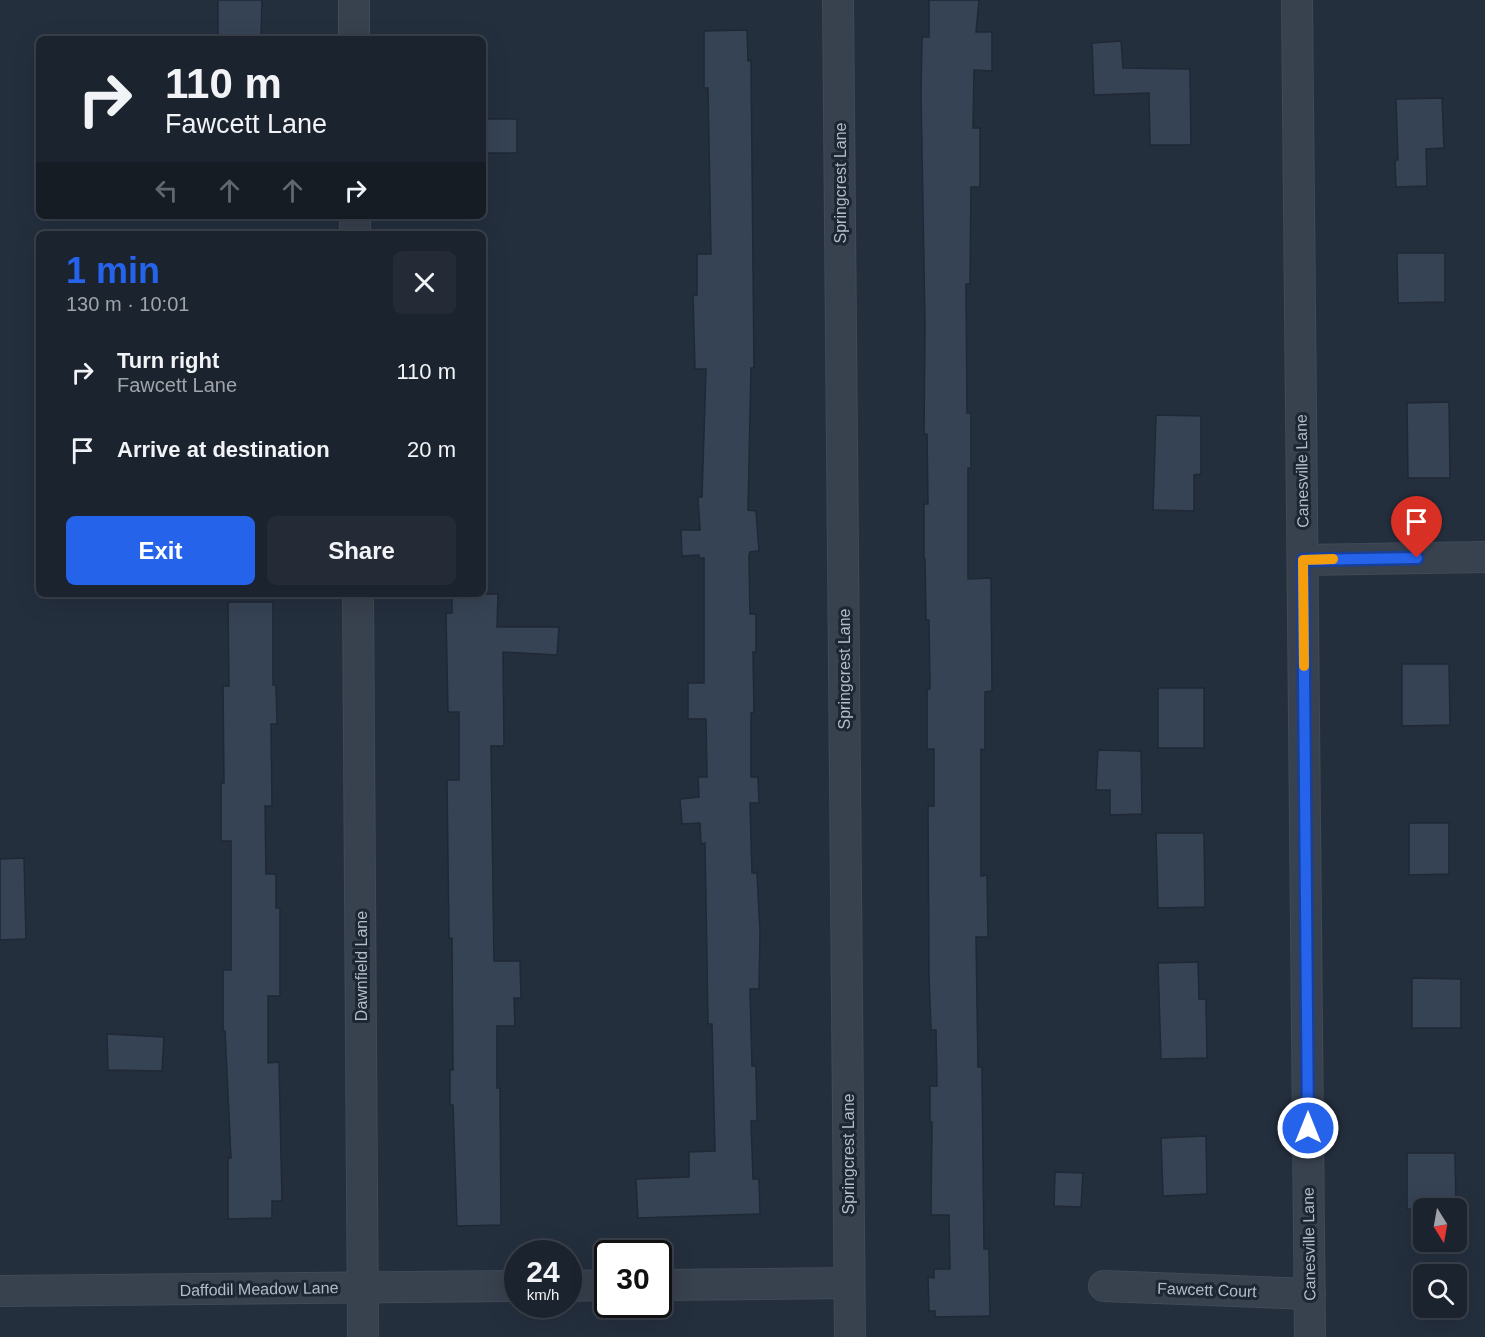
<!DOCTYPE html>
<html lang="en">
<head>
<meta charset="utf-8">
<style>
  :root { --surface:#1b232e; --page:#242b36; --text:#f1f3f6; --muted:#a0a4aa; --line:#39404a; --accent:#2563eb }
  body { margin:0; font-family:Helvetica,sans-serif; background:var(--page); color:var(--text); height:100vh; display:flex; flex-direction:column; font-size:22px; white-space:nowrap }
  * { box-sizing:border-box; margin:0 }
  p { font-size:20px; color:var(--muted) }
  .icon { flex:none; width:33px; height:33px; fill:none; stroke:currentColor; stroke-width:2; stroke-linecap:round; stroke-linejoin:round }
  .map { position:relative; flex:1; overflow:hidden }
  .sheet { position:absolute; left:36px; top:231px; width:450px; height:366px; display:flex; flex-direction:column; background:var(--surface); border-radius:9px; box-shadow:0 6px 24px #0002,0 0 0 2px var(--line) }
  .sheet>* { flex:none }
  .hud { position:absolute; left:36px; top:36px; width:450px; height:183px; border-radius:9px; box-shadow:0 6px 24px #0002,0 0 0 2px var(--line); background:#1b232e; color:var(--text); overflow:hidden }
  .needle { width:39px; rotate:169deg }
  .tools { position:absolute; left:1413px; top:1198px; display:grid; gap:12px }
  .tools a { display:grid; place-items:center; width:54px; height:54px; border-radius:9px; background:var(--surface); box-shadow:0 6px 24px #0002,0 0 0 2px var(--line); font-size:30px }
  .speed { position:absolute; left:504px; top:1240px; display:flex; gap:12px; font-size:30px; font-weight:700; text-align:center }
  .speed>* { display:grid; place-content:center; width:78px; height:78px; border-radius:50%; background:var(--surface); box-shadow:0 6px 24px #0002,0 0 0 2px var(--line); line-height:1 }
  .speed small { font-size:15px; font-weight:400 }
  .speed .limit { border:3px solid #111; border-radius:9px; background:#fff; color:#111 }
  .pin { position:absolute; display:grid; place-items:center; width:51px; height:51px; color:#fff; margin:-62px -26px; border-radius:50% 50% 50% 0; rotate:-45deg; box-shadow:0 0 6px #0007 }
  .pin .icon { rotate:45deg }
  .me { position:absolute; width:66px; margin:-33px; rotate:0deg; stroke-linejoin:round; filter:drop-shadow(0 0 4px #0008) }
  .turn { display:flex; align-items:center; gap:21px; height:126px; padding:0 30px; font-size:27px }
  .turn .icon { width:78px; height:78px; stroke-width:2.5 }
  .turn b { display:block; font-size:42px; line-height:51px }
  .lanes { display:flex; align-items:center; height:57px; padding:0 30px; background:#0003; justify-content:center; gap:30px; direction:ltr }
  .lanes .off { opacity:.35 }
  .round { display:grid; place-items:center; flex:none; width:63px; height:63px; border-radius:9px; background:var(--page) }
  .headline { display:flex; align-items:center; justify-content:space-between; height:102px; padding:0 30px }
  h1 { font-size:36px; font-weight:800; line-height:45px; color:var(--accent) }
  .button { display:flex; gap:12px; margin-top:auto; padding:12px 30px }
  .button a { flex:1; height:69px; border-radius:9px; background:var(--accent); color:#fff; font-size:24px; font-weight:800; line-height:69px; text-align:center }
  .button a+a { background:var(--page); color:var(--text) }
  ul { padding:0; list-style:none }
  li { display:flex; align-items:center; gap:18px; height:78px; padding:0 30px }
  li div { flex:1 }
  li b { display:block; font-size:22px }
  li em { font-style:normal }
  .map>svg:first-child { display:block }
  .building { fill:#364354; stroke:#1f2835; stroke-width:1.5 }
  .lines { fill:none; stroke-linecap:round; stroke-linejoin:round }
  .street-casing { stroke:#414a57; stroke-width:32 }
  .street { stroke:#38414e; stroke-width:30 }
  .route-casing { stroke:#184099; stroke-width:15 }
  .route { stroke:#2563eb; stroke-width:10 }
  .slow { stroke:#f59e0b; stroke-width:10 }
  .labels { text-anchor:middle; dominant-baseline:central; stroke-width:6; stroke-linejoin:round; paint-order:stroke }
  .street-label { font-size:16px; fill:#b4bcc9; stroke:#1d2633 }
</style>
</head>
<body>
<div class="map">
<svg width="1485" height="1337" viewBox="0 0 1485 1337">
  <rect width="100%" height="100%" fill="#242f3e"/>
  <g class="building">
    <polygon points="218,0 262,0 261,39 218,39"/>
    <polygon points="929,0 979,0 976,32 992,32 992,71 974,70 973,128 980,128 980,187 971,187 970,284 966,284 967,413 971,413 971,468 968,468 968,579 991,578 992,691 985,692 985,750 981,749 981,876 987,875 988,937 976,937 978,1067 982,1067 984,1249 989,1249 990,1316 935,1317 935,1311 929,1311 928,1277 934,1278 934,1269 950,1269 949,1215 931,1215 932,1122 930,1122 930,1086 937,1086 936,1030 931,1030 929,975 928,806 934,806 934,749 927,749 927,689 930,689 929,620 926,620 925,559 924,559 924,504 928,504 927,434 924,434 925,323 921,95 922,37 929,37"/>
    <polygon points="747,30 748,61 751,60 754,368 751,368 748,510 756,511 759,551 750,552 749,556 750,614 756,614 756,652 753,652 754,712 751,713 751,777 758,777 759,803 750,803 752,873 757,873 760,932 759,989 750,989 752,1066 756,1066 757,1121 751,1121 753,1179 759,1179 760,1214 638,1218 636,1179 689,1177 689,1152 715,1151 712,1024 708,1024 705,843 701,844 700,823 682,824 680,799 699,797 698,777 707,777 706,719 688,719 688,683 704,683 704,558 699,558 699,555 682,556 681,530 700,530 698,497 702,497 706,369 695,369 693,295 697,295 697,254 711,254 708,88 704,88 704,31"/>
    <polygon points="1121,41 1123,68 1190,69 1191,145 1150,145 1149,93 1094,95 1092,43"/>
    <polygon points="1442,98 1444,148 1426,149 1427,186 1396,187 1395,160 1398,160 1396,99"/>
    <rect x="483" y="119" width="34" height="34"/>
    <polygon points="1397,253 1445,253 1445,302 1398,303"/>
    <polygon points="1449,402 1450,478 1408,478 1407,403"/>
    <polygon points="1156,415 1201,416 1201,474 1194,475 1194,511 1153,510"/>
    <polygon points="452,594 498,594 497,627 559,627 557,655 503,652 504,746 491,746 494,961 520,961 521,998 514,998 515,1026 497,1026 497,1088 500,1088 501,1225 457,1226 453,1105 450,1105 450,1070 453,1070 452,938 449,938 447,780 459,780 459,712 448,712 446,613 452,613"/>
    <polygon points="228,602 273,602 273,685 276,685 277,724 271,724 272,806 265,806 266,874 276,874 276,908 280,908 280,996 268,996 268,1063 279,1062 282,1201 272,1201 272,1218 228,1219 228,1158 231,1158 225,1031 223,1031 223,970 231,970 231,841 221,841 221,783 224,783 223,686 229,686"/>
    <polygon points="1402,664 1449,664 1450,725 1402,726"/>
    <rect x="1158" y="688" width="46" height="60"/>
    <polygon points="1098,750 1141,751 1142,814 1110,815 1110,790 1096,790"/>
    <polygon points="1409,823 1449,823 1449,874 1409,875"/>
    <polygon points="1156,833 1204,833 1205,907 1158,908"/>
    <polygon points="24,858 26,939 0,940 0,859"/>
    <polygon points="1198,962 1199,999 1206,999 1207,1058 1161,1059 1158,963"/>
    <polygon points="1412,978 1461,979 1461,1028 1412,1028"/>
    <polygon points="107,1034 164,1037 162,1071 108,1070"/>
    <polygon points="1206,1136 1207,1194 1163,1196 1161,1138"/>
    <polygon points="1407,1153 1455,1153 1456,1209 1407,1209"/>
    <polygon points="1055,1172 1083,1173 1081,1207 1054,1206"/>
  </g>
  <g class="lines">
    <defs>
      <g id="street">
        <polyline points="354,0 354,39"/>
        <polyline points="838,0 850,1337"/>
        <polyline points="1297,0 1310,1337"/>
        <polyline points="355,216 355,234"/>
        <polyline points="1303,560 1485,557"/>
        <polyline points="358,594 363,1337"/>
        <polyline points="658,1285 849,1283"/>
        <polyline points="568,1286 608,1285"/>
        <polyline points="1104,1286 1310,1294"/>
        <polyline points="0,1291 518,1286"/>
      </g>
    </defs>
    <use href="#street" class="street-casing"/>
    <use href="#street" class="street"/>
  </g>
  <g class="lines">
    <defs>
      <polyline id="route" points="1308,1128 1303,560 1417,558"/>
    </defs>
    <use href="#route" class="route-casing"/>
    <use href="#route" class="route"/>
    <polyline class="slow" points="1304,666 1303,560 1333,559"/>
  </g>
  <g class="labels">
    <g class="street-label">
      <text transform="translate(840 183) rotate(-90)">Springcrest Lane</text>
      <text transform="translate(1302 471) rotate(-91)">Canesville Lane</text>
      <text transform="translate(844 669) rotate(-90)">Springcrest Lane</text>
      <text transform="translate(361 966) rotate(-90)">Dawnfield Lane</text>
      <text transform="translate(848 1154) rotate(-90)">Springcrest Lane</text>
      <text transform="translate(1309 1244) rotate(-91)">Canesville Lane</text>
      <text transform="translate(259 1289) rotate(-1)">Daffodil Meadow Lane</text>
      <text transform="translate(1207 1290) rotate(2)">Fawcett Court</text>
    </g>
  </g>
</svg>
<div class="tools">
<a><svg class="needle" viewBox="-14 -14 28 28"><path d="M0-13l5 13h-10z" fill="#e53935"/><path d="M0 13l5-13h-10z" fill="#a0a4aa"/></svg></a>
<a><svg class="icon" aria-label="search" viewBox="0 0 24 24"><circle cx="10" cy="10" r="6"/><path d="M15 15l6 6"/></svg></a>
</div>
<div class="speed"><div>24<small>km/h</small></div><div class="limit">30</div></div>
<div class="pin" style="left:1417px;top:558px;background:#d93025"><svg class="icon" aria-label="arrive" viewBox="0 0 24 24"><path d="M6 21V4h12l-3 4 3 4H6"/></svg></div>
<svg class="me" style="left:1308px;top:1128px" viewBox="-20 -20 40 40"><circle r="17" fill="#2563eb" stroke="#fff" stroke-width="3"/><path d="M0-11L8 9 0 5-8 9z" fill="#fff"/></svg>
<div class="hud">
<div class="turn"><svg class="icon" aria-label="right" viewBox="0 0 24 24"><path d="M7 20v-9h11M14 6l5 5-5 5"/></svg><div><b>110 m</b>Fawcett Lane</div></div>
<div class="lanes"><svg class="icon off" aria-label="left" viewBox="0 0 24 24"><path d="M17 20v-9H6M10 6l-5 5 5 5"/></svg><svg class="icon off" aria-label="ahead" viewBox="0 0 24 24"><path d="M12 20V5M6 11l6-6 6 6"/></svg><svg class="icon off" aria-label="ahead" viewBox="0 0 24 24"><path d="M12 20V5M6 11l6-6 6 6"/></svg><svg class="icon" aria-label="right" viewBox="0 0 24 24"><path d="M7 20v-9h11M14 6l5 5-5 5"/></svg></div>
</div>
<section class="sheet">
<div class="headline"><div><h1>1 min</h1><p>130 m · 10:01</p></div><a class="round"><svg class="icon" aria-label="close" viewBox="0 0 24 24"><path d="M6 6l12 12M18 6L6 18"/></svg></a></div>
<ul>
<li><svg class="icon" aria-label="right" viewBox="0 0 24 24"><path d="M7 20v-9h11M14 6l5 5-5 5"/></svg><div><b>Turn right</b><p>Fawcett Lane</p></div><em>110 m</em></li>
<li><svg class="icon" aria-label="arrive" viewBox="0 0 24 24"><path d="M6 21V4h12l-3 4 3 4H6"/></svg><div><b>Arrive at destination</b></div><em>20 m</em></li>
</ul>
<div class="button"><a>Exit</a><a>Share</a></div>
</section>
</div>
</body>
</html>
